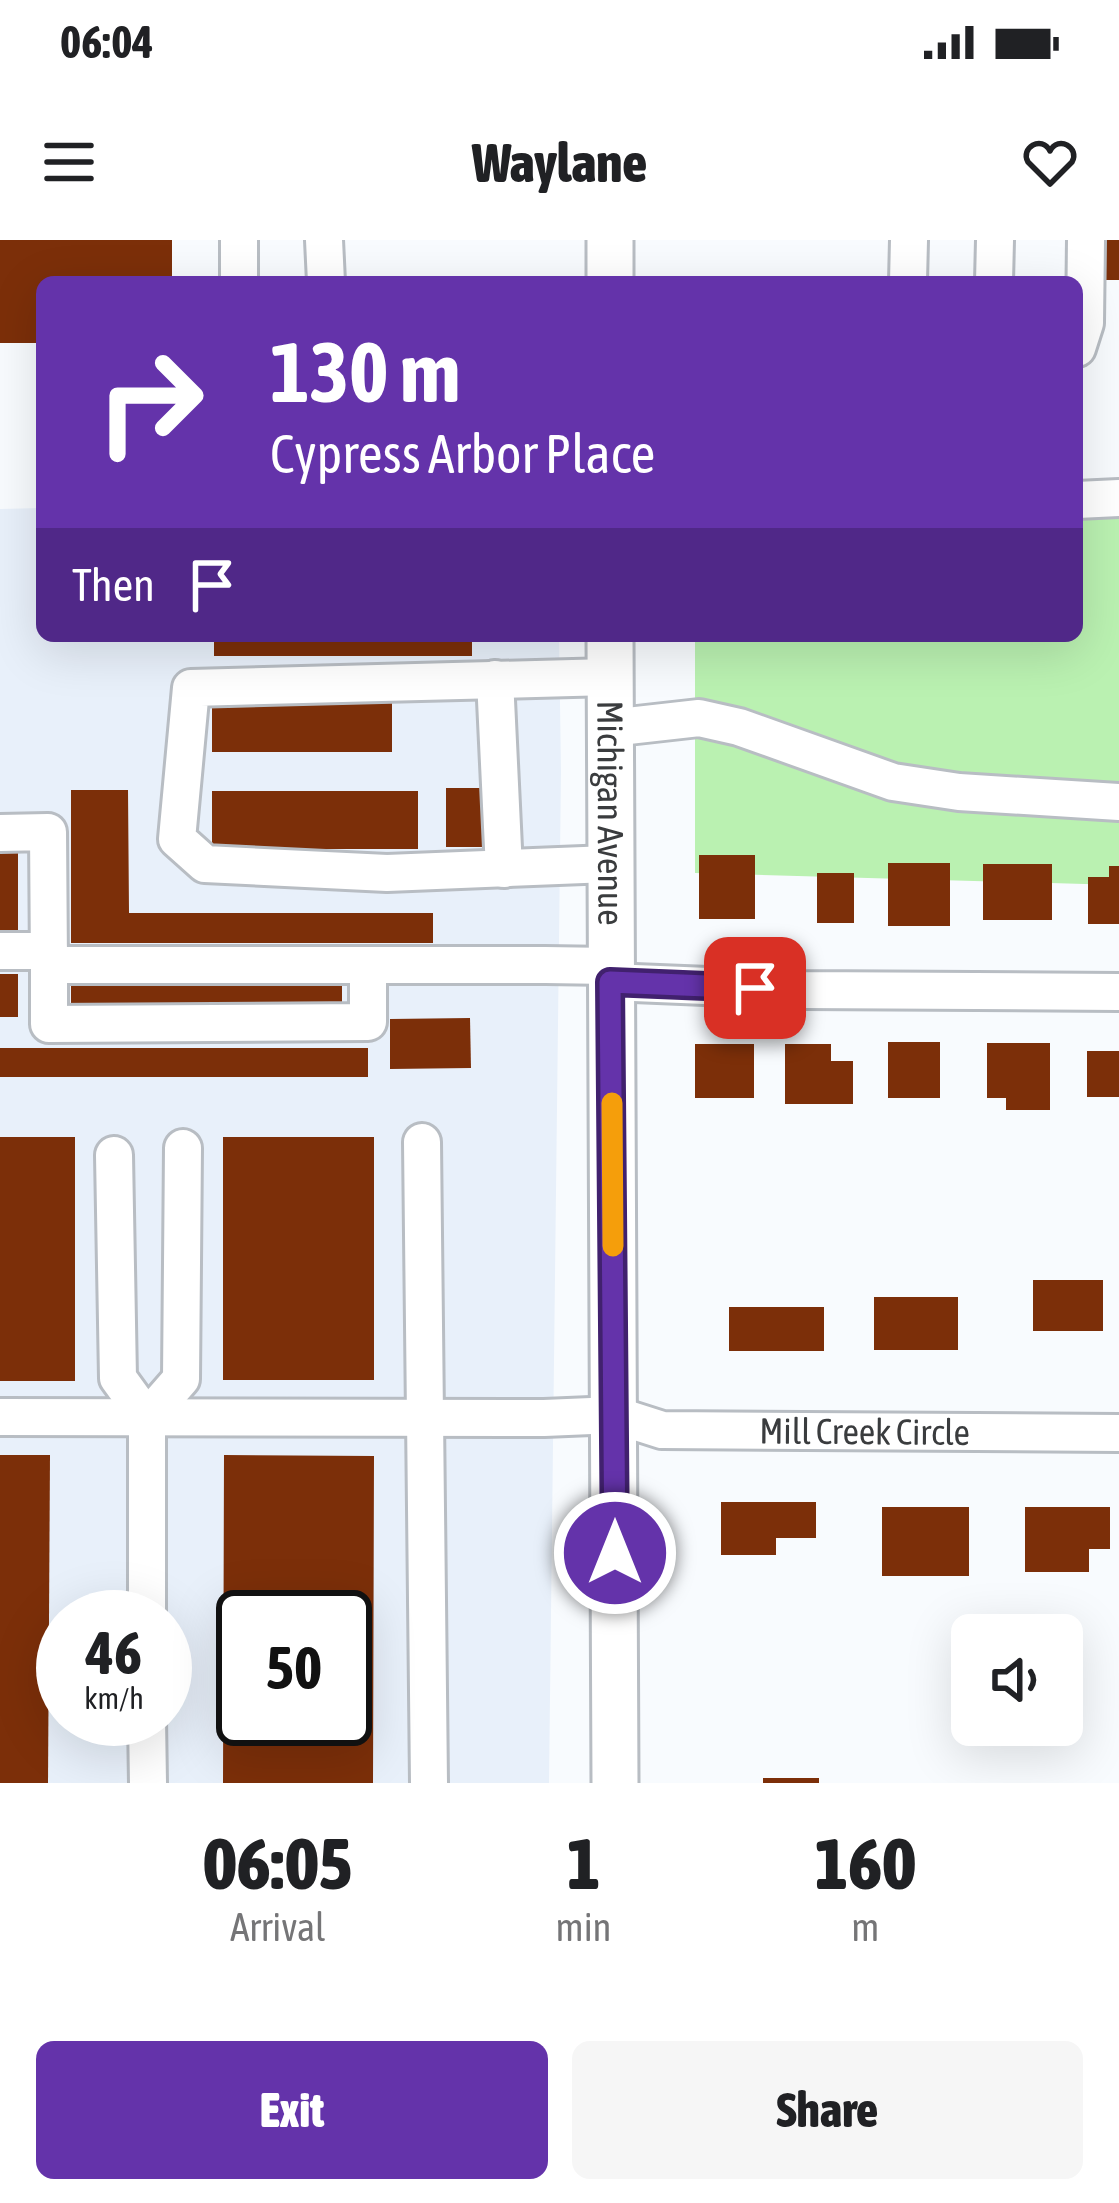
<!DOCTYPE html>
<html lang="en">
<head>
<meta charset="utf-8">
<style>
  :root { --surface:#fff; --page:#f6f6f6; --text:#202124; --muted:#757577; --accent:#6433aa }
  body { margin:0; font-family:"Asap Condensed",sans-serif; background:var(--page); color:var(--text); height:100vh; display:flex; flex-direction:column; font-size:45px; white-space:nowrap }
  * { box-sizing:border-box; margin:0 }
  p { font-size:39px; color:var(--muted) }
  .icon { flex:none; width:66px; height:66px; fill:none; stroke:currentColor; stroke-width:2; stroke-linecap:round; stroke-linejoin:round }
  .map { position:relative; height:1543px; overflow:hidden }
  .sheet { display:flex; flex-direction:column; background:var(--surface); flex:1 }
  .sheet>* { flex:none }
  .banner { position:absolute; left:36px; top:36px; width:1047px; height:366px; border-radius:18px; box-shadow:0 12px 48px #0002; background:#6433aa; color:#fff; overflow:hidden }
  .tools { position:absolute; left:951px; top:1374px; display:grid; gap:24px }
  .tools a { display:grid; place-items:center; width:132px; height:132px; border-radius:18px; background:var(--surface); box-shadow:0 12px 48px #0002; font-size:60px }
  .speed { position:absolute; left:36px; top:1350px; display:flex; gap:24px; font-size:60px; font-weight:700; text-align:center }
  .speed>* { display:grid; place-content:center; width:156px; height:156px; border-radius:50%; background:var(--surface); box-shadow:0 12px 48px #0002; line-height:1 }
  .speed small { font-size:30px; font-weight:400 }
  .speed .limit { border:6px solid #111; border-radius:18px; background:#fff; color:#111 }
  .pin { position:absolute; display:grid; place-items:center; width:102px; height:102px; color:#fff; margin:-51px; border-radius:24px; box-shadow:0 6px 18px #0006 }
  .me { position:absolute; width:132px; margin:-66px; rotate:0deg; stroke-linejoin:round; filter:drop-shadow(0 0 9px #0008) }
  .turn { display:flex; align-items:center; gap:42px; height:252px; padding:0 36px; font-size:54px }
  .turn .icon { width:156px; height:156px; stroke-width:2.5 }
  .turn b { display:block; font-size:84px; line-height:102px }
  .then { display:flex; align-items:center; height:114px; padding:0 36px; background:#0003; gap:24px; font-size:45px }
  .eta { display:flex; justify-content:space-evenly; align-items:center; height:204px; text-align:center }
  .eta b { font-size:72px; font-weight:800; line-height:84px }
  .button { display:flex; gap:24px; margin-top:auto; padding:24px 36px }
  .button a { flex:1; height:138px; border-radius:18px; background:var(--accent); color:#fff; font-size:48px; font-weight:800; line-height:138px; text-align:center }
  .button a+a { background:var(--page); color:var(--text) }
  .status { display:flex; justify-content:space-between; align-items:center; height:84px; padding:0 60px; background:var(--surface); direction:ltr }
  .status svg { height:33px; fill:currentColor }
  header { display:flex; justify-content:space-between; align-items:center; height:156px; padding:0 36px; background:var(--surface); font-size:54px; font-weight:800 }
  .map>svg:first-child { display:block }
  .built { fill:#e8f0fa; fill-rule:evenodd }
  .green { fill:#baf1b1 }
  .building { fill:#7c2f09; fill-rule:evenodd }
  .lines { fill:none; stroke-linecap:round; stroke-linejoin:round }
  .minor-casing { stroke:#b8bdc3; stroke-width:42 }
  .major-casing { stroke:#b8bdc3; stroke-width:51 }
  .minor { stroke:#fff; stroke-width:36 }
  .major { stroke:#fff; stroke-width:45 }
  .route-casing { stroke:#41216e; stroke-width:30 }
  .route { stroke:#6433aa; stroke-width:21 }
  .slow { stroke:#f59e0b; stroke-width:21 }
  .labels { text-anchor:middle; dominant-baseline:central; stroke-width:12; stroke-linejoin:round; paint-order:stroke }
  .street-label { font-size:36px; fill:#3a3c3e; stroke:#fff }
</style>
</head>
<body>
<div class="status"><b>06:04</b><svg viewBox="0 0 49 12"><path d="M0 12V9h3v3zM5 12V6h3v6zM10 12V3h3v9zM15 12V0h3v12zM26 1h20v11H26zM47 4h2v5h-2z"/></svg></div>
<header><svg class="icon" aria-label="menu" viewBox="0 0 24 24"><path d="M4 6h16M4 12h16M4 18h16"/></svg>Waylane<svg class="icon" aria-label="heart" viewBox="0 0 24 24"><path d="M12 20l-8-8c-3-5 5-10 8-4 3-6 11-1 8 4z"/></svg></header>
<div class="map">
<svg width="1119" height="1543" viewBox="0 0 1119 1543">
  <rect width="100%" height="100%" fill="#f8fbfe"/>
  <path class="built" d="M 42,268 L 42,396 L 559,396 L 561,531 L 549,1543 L 0,1543 L 0,269 ZM 63,1377 L 165,1377 L 165,1479 L 63,1479 ZM 243,1377 L 345,1377 L 345,1479 L 243,1479 Z"/>
  <polygon class="green" points="1077,258 1119,260 1119,645 695,633 695,396 1077,396"/>
  <g class="building">
    <polygon points="0,0 172,0 172,42 42,42 42,103 0,103"/>
    <rect x="1100" y="0" width="19" height="40"/>
    <rect x="214" y="396" width="258" height="20"/>
    <rect x="212" y="457" width="180" height="55"/>
    <rect x="446" y="548" width="42" height="59"/>
    <polygon points="71,550 128,550 129,673 433,673 433,703 71,703"/>
    <rect x="212" y="551" width="206" height="58"/>
    <rect x="0" y="611" width="18" height="92"/>
    <rect x="699" y="615" width="56" height="64"/>
    <rect x="888" y="623" width="62" height="63"/>
    <rect x="983" y="624" width="69" height="56"/>
    <polygon points="1109,626 1119,626 1119,684 1088,684 1088,637 1109,637"/>
    <rect x="817" y="633" width="37" height="50"/>
    <rect x="0" y="734" width="18" height="43"/>
    <rect x="71" y="740" width="271" height="37"/>
    <polygon points="470,778 471,828 390,829 390,779"/>
    <rect x="888" y="802" width="52" height="56"/>
    <polygon points="987,803 1050,803 1050,870 1006,870 1006,858 987,858"/>
    <rect x="695" y="804" width="59" height="54"/>
    <polygon points="785,804 831,804 831,821 853,821 853,864 785,864"/>
    <rect x="0" y="808" width="368" height="29"/>
    <rect x="1087" y="811" width="32" height="46"/>
    <rect x="0" y="897" width="75" height="244"/>
    <rect x="223" y="897" width="151" height="243"/>
    <rect x="1033" y="1040" width="70" height="51"/>
    <rect x="874" y="1057" width="84" height="53"/>
    <rect x="729" y="1067" width="95" height="44"/>
    <polygon points="0,1215 50,1215 48,1543 0,1543"/>
    <path d="M 224,1215 L 374,1216 L 373,1543 L 223,1543 ZM 243,1377 L 345,1377 L 345,1479 L 243,1479 Z"/>
    <polygon points="721,1262 816,1262 816,1298 776,1298 776,1315 721,1315"/>
    <rect x="882" y="1267" width="87" height="69"/>
    <polygon points="1025,1267 1110,1267 1110,1309 1089,1309 1089,1332 1025,1332"/>
    <rect x="763" y="1538" width="56" height="5"/>
  </g>
  <g class="lines">
    <defs>
      <g id="minor">
        <polyline points="239,0 239,42"/>
        <polyline points="324,0 326,42"/>
        <polyline points="908,42 909,0"/>
        <polyline points="994,42 995,0"/>
        <polyline points="1077,108 1085,83 1086,0"/>
        <polyline points="1077,260 1119,258"/>
        <polyline points="495,439 504,629"/>
        <polyline points="610,488 699,478 739,487 893,542 959,552 1119,562"/>
        <polyline points="0,593 48,592 49,725"/>
        <polyline points="609,624 387,633 205,624 177,599 191,448 610,437"/>
        <polyline points="0,711 49,711"/>
        <polyline points="368,725 368,782 49,784 49,725 545,725 610,726"/>
        <polyline points="610,742 803,750 1119,752"/>
        <polyline points="422,902 429,1543"/>
        <polyline points="114,915 118,1138 147,1178 147,1377"/>
        <path id="s1" d="M 0,1177 L 544,1178 L 615,1175 L 662,1190 L 1119,1193"/>
        <polyline points="147,1178 181,1139 183,908"/>
        <polyline points="147,1479 148,1543"/>
      </g>
      <g id="major">
        <polyline points="610,0 610,42"/>
        <path id="s2" d="M 610,396 L 615,1543"/>
      </g>
    </defs>
    <use href="#minor" class="minor-casing"/>
    <use href="#major" class="major-casing"/>
    <use href="#minor" class="minor"/>
    <use href="#major" class="major"/>
  </g>
  <g class="lines">
    <defs>
      <polyline id="route" points="615,1313 610,742 755,748"/>
    </defs>
    <use href="#route" class="route-casing"/>
    <use href="#route" class="route"/>
    <polyline class="slow" points="612,863 613,1006"/>
  </g>
  <g class="labels">
    <g class="street-label">
      <text stroke="none"><textPath href="#s2" startOffset="177">Michigan Avenue</textPath></text>
      <text stroke="none"><textPath href="#s1" startOffset="867">Mill Creek Circle</textPath></text>
    </g>
  </g>
</svg>
<div class="tools">
<a><svg class="icon" aria-label="sound" viewBox="0 0 24 24"><path d="M4 9h4l5-4v14l-5-4H4zM17 9q2 3 0 6"/></svg></a>
</div>
<div class="speed"><div>46<small>km/h</small></div><div class="limit">50</div></div>
<div class="pin" style="left:755px;top:748px;background:#d93025"><svg class="icon" aria-label="arrive" viewBox="0 0 24 24"><path d="M6 21V4h12l-3 4 3 4H6"/></svg></div>
<svg class="me" style="left:615px;top:1313px" viewBox="-20 -20 40 40"><circle r="17" fill="#6433aa" stroke="#fff" stroke-width="3"/><path d="M0-11L8 9 0 5-8 9z" fill="#fff"/></svg>
<div class="banner">
<div class="turn"><svg class="icon" aria-label="right" viewBox="0 0 24 24"><path d="M7 20v-9h11M14 6l5 5-5 5"/></svg><div><b>130 m</b>Cypress Arbor Place</div></div>
<div class="then">Then<svg class="icon" aria-label="arrive" viewBox="0 0 24 24"><path d="M6 21V4h12l-3 4 3 4H6"/></svg></div>
</div>
</div>
<section class="sheet">
<div class="eta">
<div><b>06:05</b><p>Arrival</p></div>
<div><b>1</b><p>min</p></div>
<div><b>160</b><p>m</p></div>
</div>
<div class="button"><a>Exit</a><a>Share</a></div>
</section>
</body>
</html>
